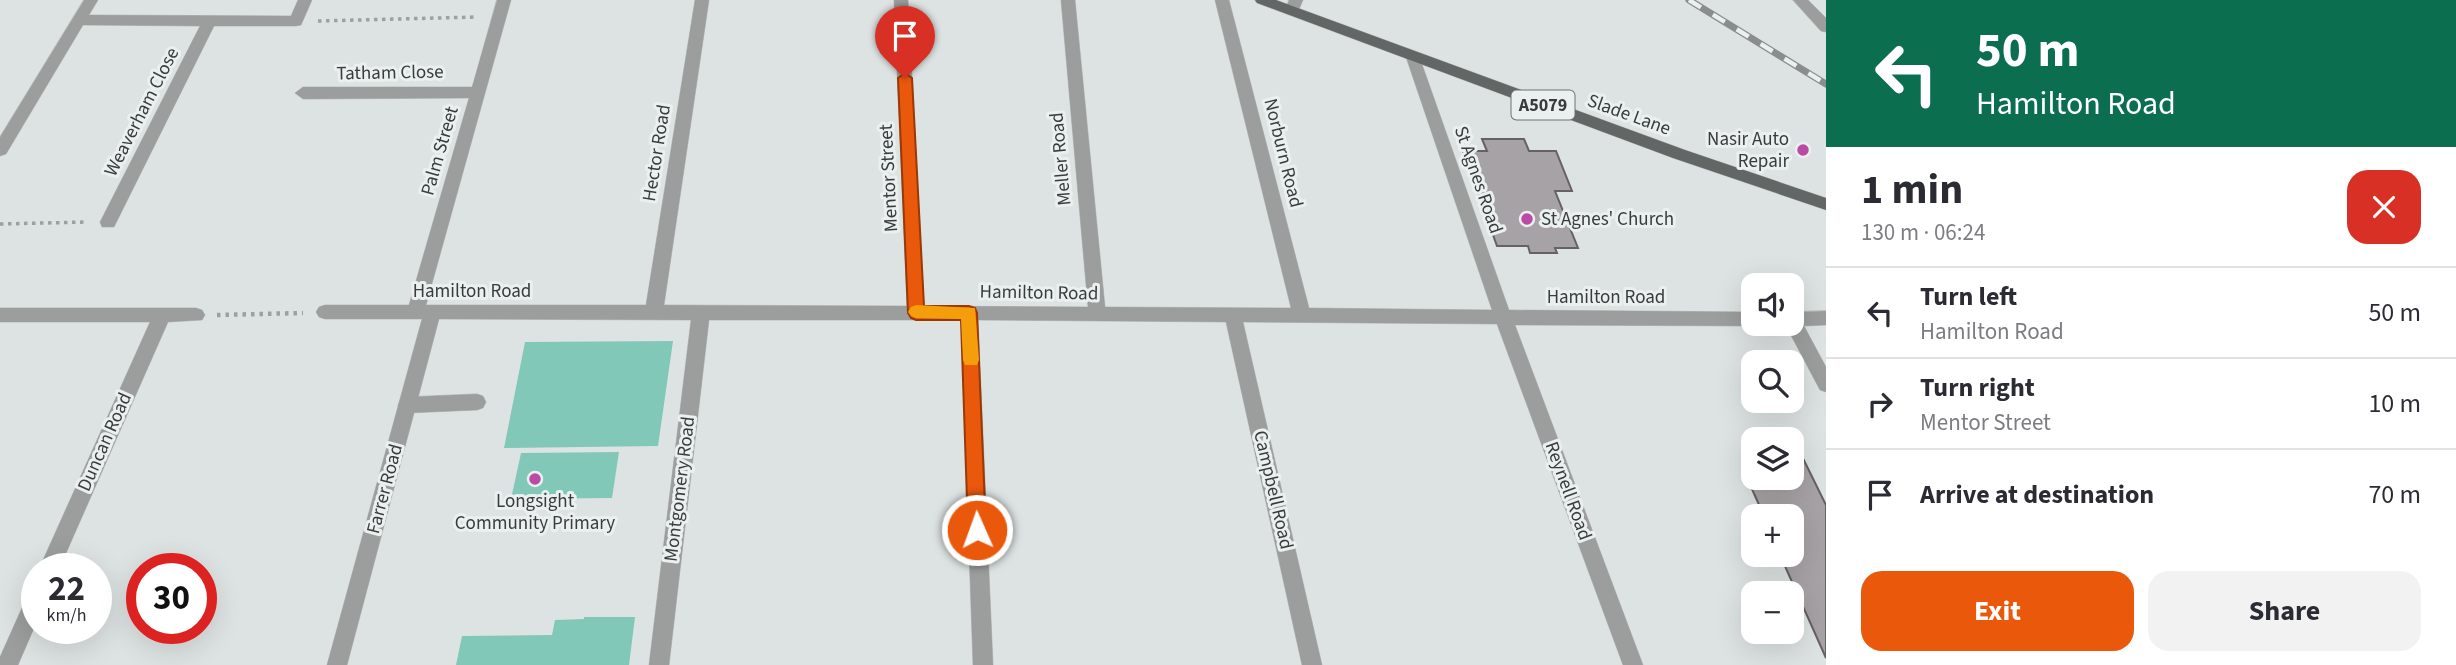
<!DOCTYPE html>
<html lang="en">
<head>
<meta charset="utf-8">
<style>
  :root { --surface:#fff; --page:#f2f2f3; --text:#2b2b33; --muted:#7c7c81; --line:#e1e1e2; --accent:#ea580c }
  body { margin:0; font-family:"Source Sans 3",sans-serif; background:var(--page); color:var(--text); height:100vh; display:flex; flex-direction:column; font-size:26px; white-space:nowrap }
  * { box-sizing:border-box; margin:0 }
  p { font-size:23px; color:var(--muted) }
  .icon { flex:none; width:38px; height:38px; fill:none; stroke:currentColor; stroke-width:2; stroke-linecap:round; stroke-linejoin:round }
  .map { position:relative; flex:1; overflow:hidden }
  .details { display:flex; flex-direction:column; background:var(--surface); width:630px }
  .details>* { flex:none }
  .banner { background:#0b6e4f; color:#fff; overflow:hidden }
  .fabs { position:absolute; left:1741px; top:273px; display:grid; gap:14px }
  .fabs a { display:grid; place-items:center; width:63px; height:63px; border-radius:14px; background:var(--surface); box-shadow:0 7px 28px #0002; font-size:35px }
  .speed { position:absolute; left:21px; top:553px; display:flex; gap:14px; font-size:35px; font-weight:700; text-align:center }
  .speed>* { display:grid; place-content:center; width:91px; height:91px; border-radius:50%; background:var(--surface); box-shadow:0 7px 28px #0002; line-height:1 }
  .speed small { font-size:18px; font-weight:400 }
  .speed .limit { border:10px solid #d22; background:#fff; color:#111 }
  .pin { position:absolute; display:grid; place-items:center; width:60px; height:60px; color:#fff; margin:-72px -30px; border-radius:50% 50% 50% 0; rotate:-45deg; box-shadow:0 0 7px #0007 }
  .pin .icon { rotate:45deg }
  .me { position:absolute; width:77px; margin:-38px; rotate:358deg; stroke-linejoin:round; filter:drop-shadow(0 0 5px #0008) }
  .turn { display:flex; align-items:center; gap:24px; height:147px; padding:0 35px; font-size:32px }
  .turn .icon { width:91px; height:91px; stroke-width:2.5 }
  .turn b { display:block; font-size:49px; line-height:60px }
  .round { display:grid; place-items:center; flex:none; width:74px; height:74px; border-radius:21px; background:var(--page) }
  .headline { display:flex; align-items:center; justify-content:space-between; height:119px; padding:0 35px }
  h1 { font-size:42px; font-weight:700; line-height:52px }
  .primary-button { display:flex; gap:14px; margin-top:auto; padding:14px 35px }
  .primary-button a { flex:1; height:80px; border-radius:21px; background:var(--accent); color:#fff; font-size:28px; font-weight:700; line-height:80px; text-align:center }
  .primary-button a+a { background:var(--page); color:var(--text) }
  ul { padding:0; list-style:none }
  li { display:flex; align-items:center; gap:21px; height:91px; padding:0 35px; border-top:2px solid var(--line) }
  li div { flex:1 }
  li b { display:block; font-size:26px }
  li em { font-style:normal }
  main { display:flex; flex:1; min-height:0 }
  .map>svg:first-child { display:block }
  .green { fill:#82c8b8 }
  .building { fill:#a7a2a5; stroke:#656164; stroke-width:2 }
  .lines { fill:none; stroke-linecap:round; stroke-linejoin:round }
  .lane-casing { stroke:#b9bebd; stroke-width:1 }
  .street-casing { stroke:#b9bebd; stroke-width:1 }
  .primary-casing { stroke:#b9bebd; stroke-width:1 }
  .path-far1 { stroke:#9ca09f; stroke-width:3.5; stroke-dasharray:3.5 4.5; stroke-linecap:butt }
  .path { stroke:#9ca09f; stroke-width:4.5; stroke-dasharray:3.5 5; stroke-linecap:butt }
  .lane { fill:#9c9e9d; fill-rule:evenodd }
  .street { fill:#9c9e9d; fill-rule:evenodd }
  .primary { fill:#626665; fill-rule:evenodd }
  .rail-casing { stroke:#898d8c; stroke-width:7 }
  .rail { stroke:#eaf0ef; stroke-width:4.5; stroke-dasharray:14; stroke-linecap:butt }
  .route { fill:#ea580c; stroke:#983908; stroke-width:2 }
  .slow { fill:#f59e0b }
  .poi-dot { fill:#bb4aa5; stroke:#eaf0ef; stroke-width:2.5 }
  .labels { text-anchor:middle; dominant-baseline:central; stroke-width:6; stroke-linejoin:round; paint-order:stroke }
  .shield { fill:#eaf0ef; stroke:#6e7271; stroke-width:2 }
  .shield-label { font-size:18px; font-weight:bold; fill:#393c3b }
  .street-label { font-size:19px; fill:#393c3b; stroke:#eaf0ef }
  .poi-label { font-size:19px; fill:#393c3b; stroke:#eaf0ef; text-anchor:end }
</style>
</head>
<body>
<main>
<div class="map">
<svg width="1826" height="665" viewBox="0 0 1826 665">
  <rect width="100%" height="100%" fill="#dde3e2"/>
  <g class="green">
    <polygon points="673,341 658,446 504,448 525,342"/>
    <polygon points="619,452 612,498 511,499 521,453"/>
    <polygon points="584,617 635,617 629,665 456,665 462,636 552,635 555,620 584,619"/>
  </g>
  <g class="building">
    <polygon points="1482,139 1524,139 1529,151 1556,151 1572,191 1555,191 1578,248 1555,248 1557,253 1530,253 1528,246 1497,246 1463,151 1487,151"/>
    <polygon points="1792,436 1826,505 1826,658 1780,555 1792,555 1792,516 1764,516 1747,478 1792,478"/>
  </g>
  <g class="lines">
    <defs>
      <g id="lane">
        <polygon points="1793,0 1808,0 1826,18 1826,32 1821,31"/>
        <polygon points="477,394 483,396 486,402 483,408 477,410 407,413 401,411 398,405 401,399 407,397"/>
      </g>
      <g id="street">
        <polygon points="84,0 98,0 89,15 291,16 298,0 312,0 301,25 296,26 214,26 114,227 102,227 100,222 200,26 83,25 6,154 0,156 0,137"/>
        <polygon points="497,0 511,0 426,305 646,305 695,0 709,0 664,305 907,306 894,0 908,0 924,306 1088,307 1061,0 1075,0 1105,307 1291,308 1215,0 1229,0 1309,308 1492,310 1406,57 1413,52 1418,53 1509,310 1754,312 1754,324 1760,324 1754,326 1515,325 1643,665 1623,665 1497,324 1243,322 1322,665 1302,665 1226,322 978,320 993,665 973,665 961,320 709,320 669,665 649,665 691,320 439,319 347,665 327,665 422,319 325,319 319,317 316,312 319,307 325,305 409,305 469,98 303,99 295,93 303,87 472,87"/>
        <polygon points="1289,0 1303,0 1297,14 1287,14 1285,11"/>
        <polygon points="0,308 196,308 202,310 205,315 202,320 168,322 59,569 39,569 150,322 0,322"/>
        <polygon points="1826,311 1826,325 1804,326 1826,367 1826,392 1820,390 1785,324 1792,324 1792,312"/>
        <polygon points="37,587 37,621 18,665 0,665 0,657 30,590"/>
      </g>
      <polygon id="primary" points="1255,0 1276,0 1685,150 1826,198 1826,210 1673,158 1257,3"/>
    </defs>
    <use href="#lane" class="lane-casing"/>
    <use href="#street" class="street-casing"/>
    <use href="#primary" class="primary-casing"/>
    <g class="path-far1">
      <polyline points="318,21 477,17"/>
      <polyline points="0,224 87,222"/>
    </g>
    <polyline class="path" points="217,315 303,313"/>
    <use href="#lane" class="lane"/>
    <use href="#street" class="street"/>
    <use href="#primary" class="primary"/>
    <defs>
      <polyline id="rail" points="1689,0 1826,84"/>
    </defs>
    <use href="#rail" class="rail-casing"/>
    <use href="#rail" class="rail"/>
  </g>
  <polygon class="route" points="905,73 912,78 924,306 969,306 975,308 977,313 986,530 984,536 977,538 971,536 968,530 961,320 916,320 911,318 908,313 898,78"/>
  <polygon class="slow" points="916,305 975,308 979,360 977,365 965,365 963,360 961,319 916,318 911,316 908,312 911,307"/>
  <g class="poi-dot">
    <circle cx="1803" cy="150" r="7"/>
    <circle cx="1527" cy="219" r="7"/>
    <circle cx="535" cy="479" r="7"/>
  </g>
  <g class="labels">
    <rect class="shield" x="1511.5" y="90.5" width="63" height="29" rx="5"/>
    <g class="shield-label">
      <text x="1543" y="105">A5079</text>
    </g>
    <g class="street-label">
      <text transform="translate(390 73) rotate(-1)">Tatham Close</text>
      <text transform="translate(142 112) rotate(-63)">Weaverham Close</text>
      <text transform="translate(1629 115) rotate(20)">Slade Lane</text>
      <text transform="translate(440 151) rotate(-74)">Palm Street</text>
      <text transform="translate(657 153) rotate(-81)">Hector Road</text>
      <text transform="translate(1283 153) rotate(76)">Norburn Road</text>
      <text transform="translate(1061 159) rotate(-95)">Meller Road</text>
      <text transform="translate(889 178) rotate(-93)">Mentor Street</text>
      <text transform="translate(1478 180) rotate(71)">St Agnes Road</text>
      <text x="472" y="291">Hamilton Road</text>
      <text transform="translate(1039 293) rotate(1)">Hamilton Road</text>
      <text x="1606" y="297">Hamilton Road</text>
      <text transform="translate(105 442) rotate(-66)">Duncan Road</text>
      <text transform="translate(385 489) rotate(-75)">Farrer Road</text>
      <text transform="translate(680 489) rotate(-83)">Montgomery Road</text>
      <text transform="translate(1273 490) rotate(77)">Campbell Road</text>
      <text transform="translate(1568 491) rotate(70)">Reynell Road</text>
    </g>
    <g class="poi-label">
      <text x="1789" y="139">Nasir Auto<tspan x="1789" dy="22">Repair</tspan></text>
      <text x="1541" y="219" text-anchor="start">St Agnes' Church</text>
      <text x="535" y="501" text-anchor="middle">Longsight<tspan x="535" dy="22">Community Primary</tspan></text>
    </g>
  </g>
</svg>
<div class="fabs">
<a><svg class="icon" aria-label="sound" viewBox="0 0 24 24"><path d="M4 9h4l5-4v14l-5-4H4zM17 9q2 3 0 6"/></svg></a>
<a><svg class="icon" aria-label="search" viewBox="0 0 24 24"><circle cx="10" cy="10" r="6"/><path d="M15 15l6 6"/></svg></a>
<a><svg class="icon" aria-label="layers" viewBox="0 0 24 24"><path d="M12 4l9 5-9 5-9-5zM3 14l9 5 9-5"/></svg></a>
<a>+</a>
<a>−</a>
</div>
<div class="speed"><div>22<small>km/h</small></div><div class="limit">30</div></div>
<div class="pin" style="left:905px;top:78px;background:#d93025"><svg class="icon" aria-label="arrive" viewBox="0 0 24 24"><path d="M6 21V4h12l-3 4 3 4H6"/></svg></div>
<svg class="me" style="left:977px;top:530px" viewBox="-20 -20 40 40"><circle r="17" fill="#ea580c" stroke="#fff" stroke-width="3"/><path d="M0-11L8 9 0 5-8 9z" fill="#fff"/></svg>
</div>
<section class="details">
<div class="banner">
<div class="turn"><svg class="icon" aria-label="left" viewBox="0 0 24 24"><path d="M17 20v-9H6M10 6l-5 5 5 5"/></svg><div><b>50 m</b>Hamilton Road</div></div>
</div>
<div class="headline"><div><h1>1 min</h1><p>130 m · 06:24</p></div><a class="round" style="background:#d93025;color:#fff"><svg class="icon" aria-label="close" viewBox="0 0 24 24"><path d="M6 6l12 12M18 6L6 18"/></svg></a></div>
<ul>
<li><svg class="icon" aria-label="left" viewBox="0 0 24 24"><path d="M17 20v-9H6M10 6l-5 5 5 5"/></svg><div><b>Turn left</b><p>Hamilton Road</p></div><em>50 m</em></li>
<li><svg class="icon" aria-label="right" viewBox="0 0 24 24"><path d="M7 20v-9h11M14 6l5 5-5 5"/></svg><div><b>Turn right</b><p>Mentor Street</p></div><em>10 m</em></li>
<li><svg class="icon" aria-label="arrive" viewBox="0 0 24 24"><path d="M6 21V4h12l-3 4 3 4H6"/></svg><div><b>Arrive at destination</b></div><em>70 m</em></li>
</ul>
<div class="primary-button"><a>Exit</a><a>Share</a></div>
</section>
</main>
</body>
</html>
